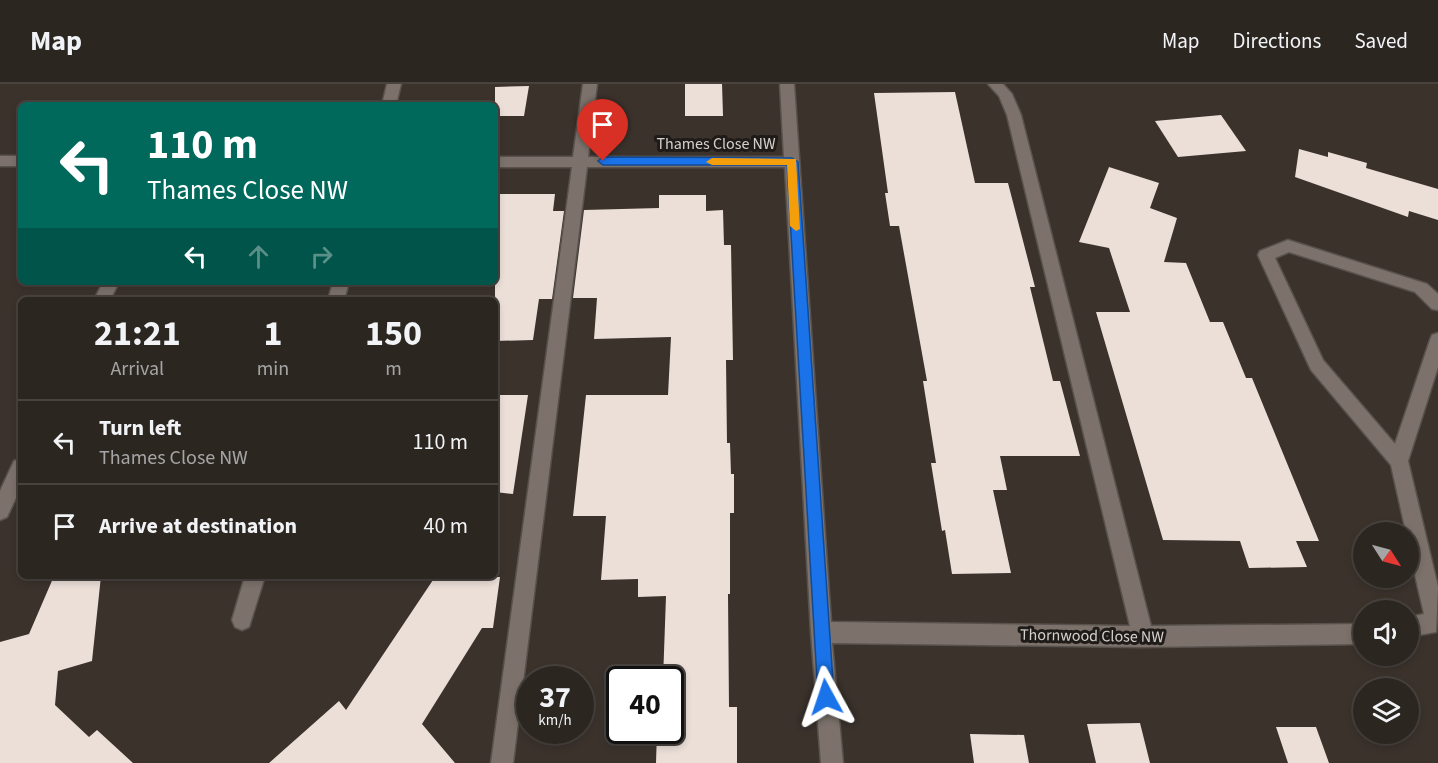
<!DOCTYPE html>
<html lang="en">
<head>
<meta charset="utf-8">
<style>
  :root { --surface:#2c2621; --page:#342e2a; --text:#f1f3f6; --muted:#a6a5a5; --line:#48433f }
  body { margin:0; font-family:"Source Sans 3",sans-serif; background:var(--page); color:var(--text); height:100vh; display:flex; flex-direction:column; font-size:22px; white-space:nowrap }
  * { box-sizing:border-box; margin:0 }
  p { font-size:20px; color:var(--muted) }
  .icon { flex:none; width:33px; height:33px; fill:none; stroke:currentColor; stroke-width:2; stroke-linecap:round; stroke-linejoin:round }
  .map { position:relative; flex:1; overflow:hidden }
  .side { position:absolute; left:18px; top:213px; width:480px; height:282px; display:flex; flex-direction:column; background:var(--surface); border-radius:9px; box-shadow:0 3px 9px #0003,0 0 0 2px var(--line) }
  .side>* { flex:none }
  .hud { position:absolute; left:18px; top:18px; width:480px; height:183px; border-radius:9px; box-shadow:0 3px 9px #0003,0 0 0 2px var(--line); background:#00695c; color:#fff; overflow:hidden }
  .needle { width:39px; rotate:126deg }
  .tools { position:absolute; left:1353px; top:438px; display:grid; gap:12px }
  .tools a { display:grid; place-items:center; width:66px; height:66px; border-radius:50%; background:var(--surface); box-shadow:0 3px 9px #0003,0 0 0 2px var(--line); font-size:30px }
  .speed { position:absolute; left:516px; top:582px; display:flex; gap:12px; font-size:30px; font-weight:700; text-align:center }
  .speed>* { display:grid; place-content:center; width:78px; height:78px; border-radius:50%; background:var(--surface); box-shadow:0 3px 9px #0003,0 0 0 2px var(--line); line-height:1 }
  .speed small { font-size:15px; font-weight:400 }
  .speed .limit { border:3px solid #111; border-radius:9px; background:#fff; color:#111 }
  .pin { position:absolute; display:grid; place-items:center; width:51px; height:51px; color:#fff; margin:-62px -26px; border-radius:50% 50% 50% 0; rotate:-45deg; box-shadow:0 0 6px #0007 }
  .pin .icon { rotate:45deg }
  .me { position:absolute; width:66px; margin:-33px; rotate:355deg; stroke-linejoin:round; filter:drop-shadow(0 0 4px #0008) }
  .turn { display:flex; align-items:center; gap:21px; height:126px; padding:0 30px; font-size:27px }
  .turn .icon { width:78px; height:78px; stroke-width:2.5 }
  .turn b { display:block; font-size:42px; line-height:51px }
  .lanes { display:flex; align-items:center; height:57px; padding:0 30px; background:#0003; justify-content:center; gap:30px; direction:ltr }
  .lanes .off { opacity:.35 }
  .eta { display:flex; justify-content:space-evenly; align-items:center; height:102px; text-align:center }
  .eta b { font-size:36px; font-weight:700; line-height:42px }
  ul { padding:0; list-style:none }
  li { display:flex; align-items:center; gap:18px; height:84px; padding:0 30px; border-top:2px solid var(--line) }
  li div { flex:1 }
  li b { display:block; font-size:22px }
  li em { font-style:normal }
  header { display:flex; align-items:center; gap:36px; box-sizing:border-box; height:84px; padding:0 30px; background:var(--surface); border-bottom:2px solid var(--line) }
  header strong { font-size:28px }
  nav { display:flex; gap:33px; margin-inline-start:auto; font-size:21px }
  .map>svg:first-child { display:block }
  .building { fill:#ebdfd8 }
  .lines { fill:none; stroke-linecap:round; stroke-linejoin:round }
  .minor-casing { stroke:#58514c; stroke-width:3 }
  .minor { fill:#7c726b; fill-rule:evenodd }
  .route { fill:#1a73e8; stroke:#114b97; stroke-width:1.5 }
  .slow { fill:#f59e0b }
  .labels { text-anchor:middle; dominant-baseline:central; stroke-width:6; stroke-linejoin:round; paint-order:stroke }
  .street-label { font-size:16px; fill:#d6d0cd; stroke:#1f1b18 }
</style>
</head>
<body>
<header>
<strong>Map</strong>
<nav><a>Map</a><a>Directions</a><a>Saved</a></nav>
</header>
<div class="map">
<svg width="1438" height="679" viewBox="0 0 1438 679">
  <rect width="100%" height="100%" fill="#3b322c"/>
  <g class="building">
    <polygon points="685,0 722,0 723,32 685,32"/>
    <polygon points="529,2 524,32 495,32 495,3"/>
    <polygon points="955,8 975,99 1008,99 1035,203 1030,203 1053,297 1060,297 1080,372 1000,372 1007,406 993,406 1011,489 952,490 945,446 942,447 931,379 936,379 923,297 927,297 899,142 890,142 885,109 888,109 874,9"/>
    <polygon points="1221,31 1246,67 1178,73 1155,37"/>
    <polygon points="1299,65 1328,73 1328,68 1367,79 1366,84 1438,105 1438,136 1409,127 1408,133 1295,93"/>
    <polygon points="1109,83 1159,99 1150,124 1177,134 1164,178 1186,179 1210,238 1223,238 1246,294 1252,294 1319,457 1296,457 1307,483 1249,484 1240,457 1163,456 1096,228 1130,228 1109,164 1079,158"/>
    <polygon points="495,110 555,110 553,127 564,127 552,215 539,215 533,256 495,257"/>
    <polygon points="659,111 706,111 706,127 723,126 724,161 731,161 733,276 726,276 727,359 730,359 731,390 734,390 734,429 730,429 730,510 728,510 729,623 737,623 737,679 656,679 657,646 670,646 670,596 663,596 666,512 638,513 638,495 601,496 606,432 573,432 586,311 668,311 671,253 594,255 597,214 573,214 584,126 659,124"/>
    <polygon points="495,311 528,311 513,410 495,408"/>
    <polygon points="54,492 101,492 92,577 58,587 55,621 89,653 97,646 133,679 0,679 0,558 29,550"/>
    <polygon points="435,493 500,493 493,544 482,544 422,640 455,679 269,679 339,617 346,626"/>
    <polygon points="1140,639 1150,679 1096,679 1087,640"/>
    <polygon points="1276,643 1316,643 1329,679 1288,679"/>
    <polygon points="970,650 1024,651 1029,679 974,679"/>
  </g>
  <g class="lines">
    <defs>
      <g id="minor">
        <polygon points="387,0 401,0 396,21 382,21"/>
        <polygon points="583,0 597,0 588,73 784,73 780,0 794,0 831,538 1130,542 1007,31 999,12 988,0 1003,0 1012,10 1021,31 1151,542 1364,540 1364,560 1143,563 832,559 843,679 821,679 811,548 785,83 587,83 513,679 491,679 572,83 495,83 495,73 573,73"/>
        <rect x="0" y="72" width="21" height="10"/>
        <polygon points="1288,156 1427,200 1438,210 1438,226 1432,225 1415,208 1289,168 1275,174 1323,276 1395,360 1430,256 1432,251 1438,249 1438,283 1408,377 1438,503 1436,548 1408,553 1408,533 1424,530 1408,461 1408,448 1406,448 1391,381 1311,286 1258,171 1260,167"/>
        <polygon points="103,198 119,198 110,216 94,216"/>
        <polygon points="333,198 349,198 344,216 328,216"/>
        <polygon points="21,375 21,403 7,433 0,436 0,407 14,377"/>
        <polygon points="245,492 265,492 249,543 242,546 235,543 232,536"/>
      </g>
    </defs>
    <use href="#minor" class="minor-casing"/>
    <use href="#minor" class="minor"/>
  </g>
  <polygon class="route" points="603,73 792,74 798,78 834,613 832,619 826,622 820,619 818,613 787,81 603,81 598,77"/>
  <polygon class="slow" points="712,74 796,75 800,145 796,147 790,142 787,81 712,81 706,78"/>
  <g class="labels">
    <g class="street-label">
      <text x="716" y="60">Thames Close NW</text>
      <text transform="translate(1092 552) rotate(1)">Thornwood Close NW</text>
    </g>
  </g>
</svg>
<div class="tools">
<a><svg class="needle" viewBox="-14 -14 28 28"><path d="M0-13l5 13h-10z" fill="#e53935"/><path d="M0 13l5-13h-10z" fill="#a6a5a5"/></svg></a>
<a><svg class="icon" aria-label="sound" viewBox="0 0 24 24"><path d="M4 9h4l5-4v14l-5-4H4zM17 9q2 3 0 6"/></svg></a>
<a><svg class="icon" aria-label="layers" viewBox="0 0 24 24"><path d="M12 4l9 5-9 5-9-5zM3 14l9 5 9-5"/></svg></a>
</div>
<div class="speed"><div>37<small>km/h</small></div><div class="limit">40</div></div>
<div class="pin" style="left:603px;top:77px;background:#d93025"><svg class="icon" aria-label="arrive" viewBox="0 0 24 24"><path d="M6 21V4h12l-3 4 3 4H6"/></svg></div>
<svg class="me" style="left:826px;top:613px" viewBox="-20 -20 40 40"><path d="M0-17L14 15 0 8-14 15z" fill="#1a73e8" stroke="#fff" stroke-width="4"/></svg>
<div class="hud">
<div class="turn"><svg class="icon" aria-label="left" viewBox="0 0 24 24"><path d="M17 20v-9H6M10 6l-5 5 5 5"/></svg><div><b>110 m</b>Thames Close NW</div></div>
<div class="lanes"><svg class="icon" aria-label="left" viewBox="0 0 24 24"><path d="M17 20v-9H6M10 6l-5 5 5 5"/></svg><svg class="icon off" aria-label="ahead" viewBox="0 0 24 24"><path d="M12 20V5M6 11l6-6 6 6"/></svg><svg class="icon off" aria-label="right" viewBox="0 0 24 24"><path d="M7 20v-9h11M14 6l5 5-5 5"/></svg></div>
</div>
<section class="side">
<div class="eta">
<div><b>21:21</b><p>Arrival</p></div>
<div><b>1</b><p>min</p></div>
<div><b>150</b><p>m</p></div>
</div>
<ul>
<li><svg class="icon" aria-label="left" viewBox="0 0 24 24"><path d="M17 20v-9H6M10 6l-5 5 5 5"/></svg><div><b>Turn left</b><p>Thames Close NW</p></div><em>110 m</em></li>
<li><svg class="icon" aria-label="arrive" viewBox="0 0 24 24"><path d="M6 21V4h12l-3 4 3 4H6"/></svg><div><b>Arrive at destination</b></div><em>40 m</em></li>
</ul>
</section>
</div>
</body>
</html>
